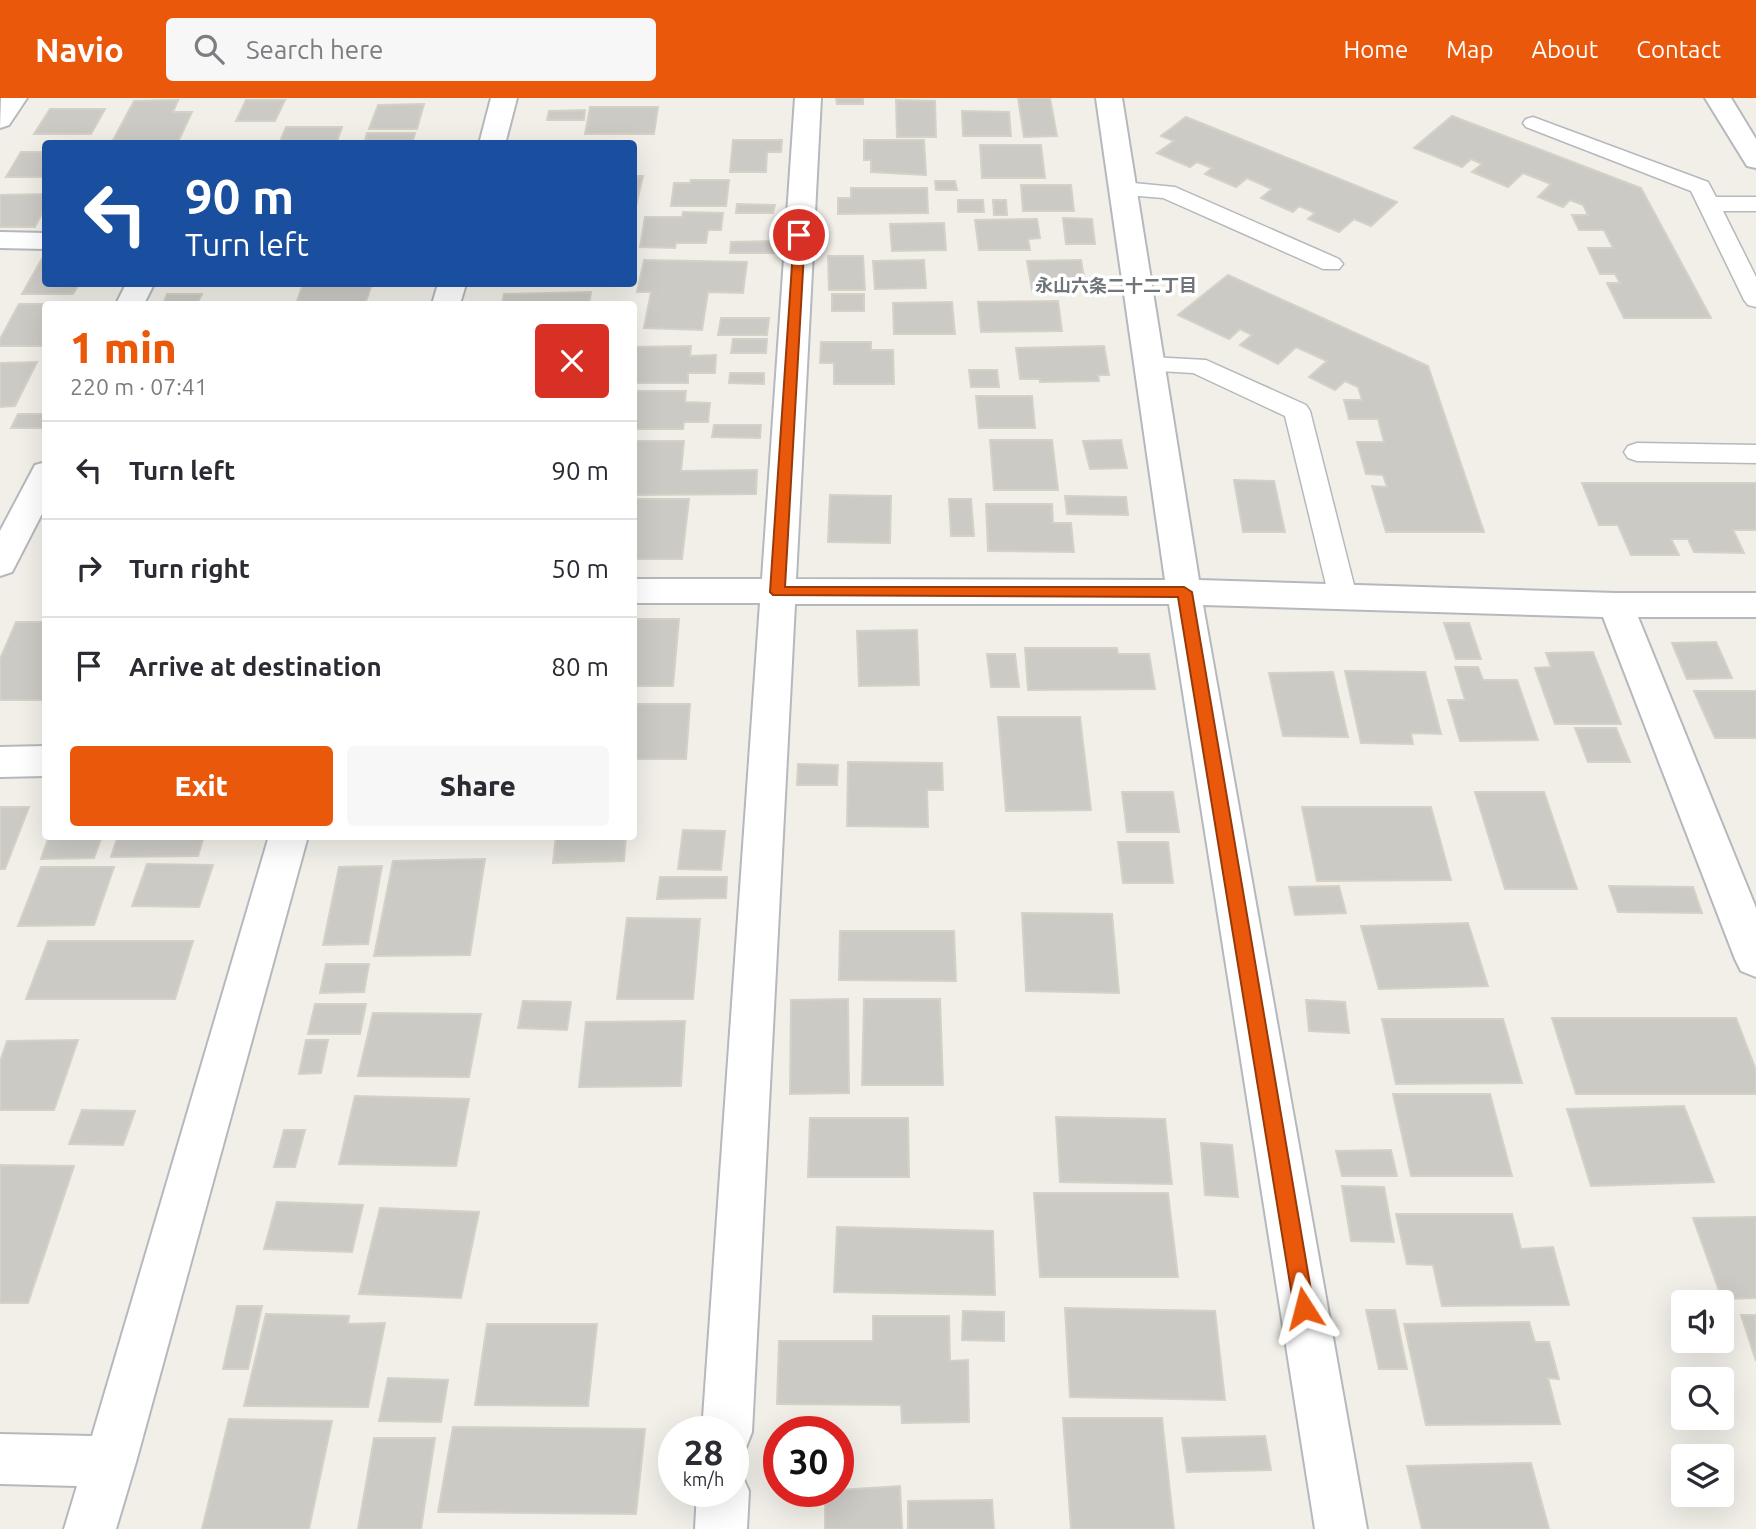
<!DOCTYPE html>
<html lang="en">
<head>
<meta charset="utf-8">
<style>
  :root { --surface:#fff; --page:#f7f7f7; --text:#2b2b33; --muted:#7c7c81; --line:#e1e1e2; --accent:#ea580c }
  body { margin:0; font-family:Ubuntu,"Noto Sans JP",sans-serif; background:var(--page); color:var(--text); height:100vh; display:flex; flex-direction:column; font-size:26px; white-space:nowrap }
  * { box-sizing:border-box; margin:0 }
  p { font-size:23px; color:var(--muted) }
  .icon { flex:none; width:38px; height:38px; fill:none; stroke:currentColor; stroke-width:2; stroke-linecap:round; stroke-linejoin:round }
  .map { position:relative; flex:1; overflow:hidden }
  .sheet { position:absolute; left:42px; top:203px; width:595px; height:539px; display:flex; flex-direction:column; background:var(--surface); border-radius:7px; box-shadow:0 7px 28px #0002 }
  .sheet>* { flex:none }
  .banner { position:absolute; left:42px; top:42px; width:595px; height:147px; border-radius:7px; box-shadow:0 7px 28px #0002; background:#1a4fa0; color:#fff; overflow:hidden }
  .buttons { position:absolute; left:1671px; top:1192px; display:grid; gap:14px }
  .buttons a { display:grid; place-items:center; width:63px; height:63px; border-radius:7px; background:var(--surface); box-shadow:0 7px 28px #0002; font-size:35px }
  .speed { position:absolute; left:658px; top:1318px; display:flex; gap:14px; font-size:35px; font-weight:700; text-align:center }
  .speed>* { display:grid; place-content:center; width:91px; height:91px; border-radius:50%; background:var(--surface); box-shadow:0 7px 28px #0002; line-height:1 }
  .speed small { font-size:18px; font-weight:400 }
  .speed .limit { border:10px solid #d22; background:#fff; color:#111 }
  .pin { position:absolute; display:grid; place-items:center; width:60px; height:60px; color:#fff; margin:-30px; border:4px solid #fff; border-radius:50%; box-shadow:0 2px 7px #0007 }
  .me { position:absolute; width:77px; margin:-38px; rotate:351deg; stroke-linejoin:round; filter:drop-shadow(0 0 5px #0008) }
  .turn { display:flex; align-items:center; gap:24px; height:147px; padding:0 28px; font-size:32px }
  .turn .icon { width:91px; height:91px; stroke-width:2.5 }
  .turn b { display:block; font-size:49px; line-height:60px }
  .round { display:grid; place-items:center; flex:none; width:74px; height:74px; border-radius:7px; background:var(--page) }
  .head { display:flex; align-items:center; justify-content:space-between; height:119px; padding:0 28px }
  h1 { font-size:42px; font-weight:800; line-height:52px; color:var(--accent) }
  .primary-button { display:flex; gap:14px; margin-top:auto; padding:14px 28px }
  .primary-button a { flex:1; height:80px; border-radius:7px; background:var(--accent); color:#fff; font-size:28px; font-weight:800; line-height:80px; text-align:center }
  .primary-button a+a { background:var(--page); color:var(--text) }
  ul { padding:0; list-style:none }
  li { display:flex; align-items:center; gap:21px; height:98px; padding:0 28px; border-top:2px solid var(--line) }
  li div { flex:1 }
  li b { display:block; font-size:26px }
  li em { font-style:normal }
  header { display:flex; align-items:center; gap:42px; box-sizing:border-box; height:98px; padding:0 35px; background:var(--accent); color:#fff }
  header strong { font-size:33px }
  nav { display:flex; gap:38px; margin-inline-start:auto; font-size:24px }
  .search { width:490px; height:63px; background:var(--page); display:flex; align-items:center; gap:18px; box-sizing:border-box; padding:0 24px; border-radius:7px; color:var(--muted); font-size:26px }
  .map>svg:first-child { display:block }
  .building { fill:#cccac5; stroke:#d6d1c6; stroke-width:2 }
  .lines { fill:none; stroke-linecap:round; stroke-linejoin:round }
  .service-casing { stroke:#b5b8bc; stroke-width:3 }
  .minor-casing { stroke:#b5b8bc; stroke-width:4 }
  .service { fill:#fff; fill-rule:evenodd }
  .minor { fill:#fff; fill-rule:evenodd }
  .route { fill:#ea580c; stroke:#983908; stroke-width:2 }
  .labels { text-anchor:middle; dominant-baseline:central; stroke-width:7; stroke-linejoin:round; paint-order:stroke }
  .far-neighbourhood-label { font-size:18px; font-weight:bold; fill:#70757a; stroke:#fff }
</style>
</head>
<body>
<header>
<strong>Navio</strong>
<div class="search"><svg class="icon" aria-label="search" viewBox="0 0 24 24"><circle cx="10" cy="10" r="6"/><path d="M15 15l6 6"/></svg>Search here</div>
<nav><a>Home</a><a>Map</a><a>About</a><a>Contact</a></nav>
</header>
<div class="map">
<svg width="1756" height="1431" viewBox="0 0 1756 1431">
  <rect width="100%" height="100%" fill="#f1efe8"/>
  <g class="building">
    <polygon points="836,0 863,0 863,6 837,6"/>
    <polygon points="1018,0 1050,0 1057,38 1024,39"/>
    <polygon points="178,2 173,14 192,14 177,46 111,46 134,3"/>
    <polygon points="246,2 285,2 275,23 236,23"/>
    <polygon points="896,2 935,3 936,39 897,39"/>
    <polygon points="424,6 417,31 369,31 378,7"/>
    <polygon points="590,9 658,9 654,36 585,36"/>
    <polygon points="50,11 105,11 91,36 34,36"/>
    <polygon points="585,12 584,22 547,22 549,13"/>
    <polygon points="962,13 1009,14 1011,38 963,38"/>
    <polygon points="1452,18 1641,90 1711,220 1624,220 1607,185 1620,185 1615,176 1600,176 1588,150 1613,150 1604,132 1579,132 1572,117 1588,117 1583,107 1570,102 1563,109 1538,99 1551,86 1523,75 1508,89 1472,74 1482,66 1471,61 1462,69 1414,50"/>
    <polygon points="1186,19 1397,104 1371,128 1354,121 1339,134 1308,121 1315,115 1299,108 1293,114 1261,100 1272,91 1247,80 1236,89 1205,76 1212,70 1197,64 1190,69 1157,55 1174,43 1161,38"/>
    <polygon points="286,29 342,29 336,46 279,46"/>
    <polygon points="367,35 415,35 412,46 364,46"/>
    <polygon points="733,42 782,42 781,54 767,54 766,74 730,74"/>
    <polygon points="864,42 924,42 926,77 871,74 871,62 864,62"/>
    <polygon points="980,47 1041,47 1045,80 982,80"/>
    <polygon points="21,54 46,54 46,79 6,79"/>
    <polygon points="634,78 643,78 636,108 634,108"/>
    <polygon points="691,82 729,82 726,108 671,108 674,85 690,85"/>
    <polygon points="935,83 955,83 957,92 936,92"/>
    <polygon points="1021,87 1071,87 1074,113 1023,113"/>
    <polygon points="851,90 927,90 928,115 838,116 838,100 851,100"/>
    <polygon points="46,96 46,108 35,129 0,129 0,97"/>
    <polygon points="958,102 983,102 984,114 958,114"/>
    <polygon points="993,102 1006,102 1007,117 994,117"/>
    <polygon points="737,106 775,107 773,115 736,115"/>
    <polygon points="683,114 723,115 721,132 708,132 706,145 676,145 675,150 640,149 645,119 682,119"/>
    <polygon points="1063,120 1092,121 1095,146 1066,146"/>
    <polygon points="1037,121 1040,140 1028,141 1030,152 979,152 975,122"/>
    <polygon points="944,125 946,152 892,153 890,126"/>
    <polygon points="774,143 774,155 730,155 731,144"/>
    <polygon points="44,157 46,186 79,186 73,196 22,196"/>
    <polygon points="828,158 863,158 865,192 829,192"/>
    <polygon points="644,162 747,164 743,195 708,194 702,232 644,230 651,194 637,194"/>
    <polygon points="924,162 926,190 875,191 873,163"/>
    <polygon points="1081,162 1086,191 1032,192 1027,163"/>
    <polygon points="1228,177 1428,268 1484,434 1386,434 1372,388 1387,389 1383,377 1366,376 1357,344 1384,344 1378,321 1349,321 1344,302 1362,302 1358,289 1345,283 1335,292 1309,279 1327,263 1296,249 1278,266 1240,247 1252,237 1240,231 1229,241 1178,217"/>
    <polygon points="303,186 372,186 365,206 296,206"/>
    <polygon points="591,194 589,206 502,206 504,196"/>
    <polygon points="167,196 202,196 197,206 163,206"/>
    <rect x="832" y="196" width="32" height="17"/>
    <polygon points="1058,203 1062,233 981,234 978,204"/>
    <polygon points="952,204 955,236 894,236 893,205"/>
    <polygon points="19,206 67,206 46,206 45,248 0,248 0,241"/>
    <polygon points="721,220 769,220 767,237 718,237"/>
    <polygon points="733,241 767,241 766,255 731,255"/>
    <polygon points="821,244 871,244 871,252 893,252 894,286 834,286 834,265 820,265"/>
    <polygon points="691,248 690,258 716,257 715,275 688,275 688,285 634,285 634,249"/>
    <polygon points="1104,248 1109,277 1098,277 1099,283 1040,284 1040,281 1020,281 1016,250"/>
    <polygon points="37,264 15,308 0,309 0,265"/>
    <polygon points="969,272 997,272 999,289 971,289"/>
    <polygon points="730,275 764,275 764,286 729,285"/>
    <polygon points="634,293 686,293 685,304 710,305 708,324 684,324 683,331 634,331"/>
    <polygon points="976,298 1032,298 1035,330 979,330"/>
    <polygon points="18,316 46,316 46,326 44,330 11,330"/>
    <polygon points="714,327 761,327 760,340 712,339"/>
    <polygon points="990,342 1052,342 1058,392 994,392"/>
    <polygon points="1121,342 1127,370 1090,371 1083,343"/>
    <polygon points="634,343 684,343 681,373 757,372 756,396 634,397"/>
    <polygon points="1234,382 1274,383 1285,434 1243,434"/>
    <polygon points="1582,385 1756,385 1756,432 1733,432 1744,455 1694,454 1688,441 1671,441 1679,457 1631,457 1618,427 1599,427"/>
    <polygon points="830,397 891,398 890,445 828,444"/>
    <polygon points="1065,398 1126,399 1128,417 1067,416"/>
    <polygon points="634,401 689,401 682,461 634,461"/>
    <polygon points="949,401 971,401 974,438 951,438"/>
    <polygon points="986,406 1052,406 1053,425 1071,425 1074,454 988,453"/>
    <polygon points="634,521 679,521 673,588 634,588"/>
    <polygon points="16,524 46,524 46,602 0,602 0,561"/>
    <polygon points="1444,525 1469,525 1481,561 1456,561"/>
    <polygon points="917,532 919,587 859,588 857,533"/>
    <polygon points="1716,544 1732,580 1687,581 1672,545"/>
    <polygon points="1025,550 1117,550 1118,556 1149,556 1155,591 1028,592"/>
    <polygon points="1593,554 1621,626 1555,626 1535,570 1551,569 1546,555"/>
    <polygon points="987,556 1015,556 1019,589 991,589"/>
    <polygon points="1455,569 1478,569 1483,582 1517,582 1538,642 1460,643 1448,602 1465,602"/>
    <polygon points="1345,573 1425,574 1441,636 1411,635 1413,646 1361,645"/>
    <polygon points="1333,574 1348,639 1283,638 1269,575"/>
    <polygon points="1694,593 1756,593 1756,640 1715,640"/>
    <polygon points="634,606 690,606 686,661 634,661"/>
    <polygon points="998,619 1080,619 1091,712 1006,713"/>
    <polygon points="1575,630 1616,630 1630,664 1588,664"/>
    <polygon points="848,664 942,665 943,692 927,692 928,729 847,728"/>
    <polygon points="798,666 838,667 837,687 797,687"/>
    <polygon points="1122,694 1173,694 1179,734 1127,734"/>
    <polygon points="1475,694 1544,694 1577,791 1505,791"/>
    <polygon points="0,709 29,709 5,771 0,771"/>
    <polygon points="1302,709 1431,709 1451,782 1317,783"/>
    <polygon points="683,732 725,733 721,772 678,771"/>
    <polygon points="49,738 102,738 94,760 41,761"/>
    <polygon points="118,738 204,738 198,758 111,759"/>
    <polygon points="556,738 626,738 624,763 553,765"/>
    <polygon points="1118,744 1168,744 1173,785 1123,785"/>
    <polygon points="485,761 470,857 374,858 393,763"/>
    <polygon points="147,766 213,767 199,809 132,808"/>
    <polygon points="382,768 368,846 323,847 339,769"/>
    <polygon points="41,769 114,769 94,827 18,828"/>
    <polygon points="660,779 727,779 726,800 657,801"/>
    <polygon points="1339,788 1346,815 1295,817 1289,789"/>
    <polygon points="1609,788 1693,789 1702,815 1618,814"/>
    <polygon points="1022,815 1112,816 1119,895 1026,893"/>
    <polygon points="627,820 700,821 693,901 617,901"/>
    <polygon points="1468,825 1488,888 1379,891 1361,828"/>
    <polygon points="840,833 954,833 956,883 839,882"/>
    <polygon points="48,843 193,843 175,901 26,901"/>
    <polygon points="326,866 369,866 364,894 320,895"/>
    <polygon points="848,901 849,995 790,996 791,902"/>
    <polygon points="864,901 940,901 943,987 862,987"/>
    <polygon points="1306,902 1345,904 1349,935 1309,933"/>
    <polygon points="523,903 571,904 567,932 518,930"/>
    <polygon points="315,906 366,906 360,936 308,936"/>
    <polygon points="373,915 481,916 469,979 358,978"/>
    <polygon points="1552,920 1736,920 1756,972 1756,996 1576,996"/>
    <polygon points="1382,921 1503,921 1522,985 1396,986"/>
    <polygon points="685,923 681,988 579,989 586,924"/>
    <polygon points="78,942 54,1012 0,1012 0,964 7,943"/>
    <polygon points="306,942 328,942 321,975 299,976"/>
    <polygon points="1393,996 1490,996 1512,1078 1411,1078"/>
    <polygon points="355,998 469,1001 456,1068 339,1066"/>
    <polygon points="1684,1008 1714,1084 1591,1088 1567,1011"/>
    <polygon points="82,1012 135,1013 123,1047 69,1046"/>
    <polygon points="1056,1019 1165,1021 1172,1086 1060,1084"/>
    <polygon points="810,1020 908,1020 909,1079 808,1079"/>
    <polygon points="284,1032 305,1032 295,1069 274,1069"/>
    <polygon points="1201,1045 1232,1047 1238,1099 1205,1097"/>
    <polygon points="1391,1052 1397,1078 1342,1078 1336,1053"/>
    <polygon points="0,1067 74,1068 28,1205 0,1205"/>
    <polygon points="1342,1088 1384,1089 1394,1144 1351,1143"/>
    <polygon points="1034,1095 1168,1095 1178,1179 1040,1179"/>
    <polygon points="277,1104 363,1107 352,1154 264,1151"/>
    <polygon points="380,1110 479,1114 461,1200 359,1196"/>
    <polygon points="1396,1116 1512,1116 1521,1151 1553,1149 1569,1207 1442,1208 1433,1167 1407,1166"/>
    <polygon points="1756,1119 1756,1200 1722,1201 1693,1120"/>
    <polygon points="837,1129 993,1133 995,1197 834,1194"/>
    <polygon points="237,1208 262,1208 248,1271 223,1271"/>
    <polygon points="1065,1210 1215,1213 1225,1302 1070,1299"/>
    <polygon points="1366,1212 1395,1212 1407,1271 1379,1271"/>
    <polygon points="963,1213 1004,1214 1004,1243 962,1242"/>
    <polygon points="266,1216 349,1218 348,1226 385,1225 368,1309 244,1308"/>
    <polygon points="1741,1217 1756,1217 1756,1263"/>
    <polygon points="873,1218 949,1218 950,1263 968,1262 969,1324 902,1325 901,1307 777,1306 779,1243 873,1243"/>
    <polygon points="1529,1224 1535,1244 1549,1244 1559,1281 1548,1280 1560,1326 1426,1327 1404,1226"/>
    <polygon points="487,1226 597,1226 588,1308 475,1307"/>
    <polygon points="388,1280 448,1282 441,1324 379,1323"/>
    <polygon points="1063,1320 1162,1320 1174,1431 1071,1431"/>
    <polygon points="229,1321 332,1323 309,1431 202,1431"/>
    <polygon points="453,1329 645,1331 636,1416 438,1414"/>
    <polygon points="1265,1338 1271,1372 1187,1374 1182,1340"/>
    <polygon points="374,1340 435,1340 421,1431 358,1431"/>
    <polygon points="1531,1365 1549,1431 1422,1431 1407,1368"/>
    <polygon points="900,1388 902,1431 825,1431 825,1393"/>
    <polygon points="992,1402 994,1431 908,1431 908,1403"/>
  </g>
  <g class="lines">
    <defs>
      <g id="service">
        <polygon points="1533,19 1708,84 1716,99 1756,99 1756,113 1723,113 1756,179 1756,209 1748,207 1744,202 1691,93 1526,29 1523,25 1526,21"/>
        <polygon points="1123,84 1175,89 1339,161 1343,166 1339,171 1323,171 1163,100 1115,96 1112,91 1115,86"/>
        <polygon points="1150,259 1206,262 1306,307 1310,313 1357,499 1353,506 1343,509 1333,506 1329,499 1285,318 1193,275 1141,272 1138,267 1141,262"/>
        <polygon points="1637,345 1756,347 1756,365 1637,363 1628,360 1624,354 1628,348"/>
      </g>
      <g id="minor">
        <polygon points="1,0 27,0 9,27 0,30"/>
        <polygon points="491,0 517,0 505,46 479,46"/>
        <polygon points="795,0 821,0 796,481 1165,482 1096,0 1122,0 1199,482 1616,495 1756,495 1756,519 1638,519 1756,810 1756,879 1741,873 1735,861 1603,519 1203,507 1367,1431 1315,1431 1169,506 795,506 752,1334 745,1352 733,1356 733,1334 702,1334 760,505 634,505 634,481 762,481"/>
        <polygon points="1705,0 1731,0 1756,41 1756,70 1747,68"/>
        <polygon points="0,134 46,135 46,151 0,150"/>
        <polygon points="126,186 154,186 144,206 116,206"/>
        <polygon points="438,186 466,186 460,206 432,206"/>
        <polygon points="46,364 46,408 12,474 0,478 0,433 35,367"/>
        <polygon points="46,648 46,678 0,679 0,649"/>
        <polygon points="269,738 308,738 136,1364 116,1431 64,1431 77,1388 0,1386 0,1336 92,1338"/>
        <polygon points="733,1372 741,1375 749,1393 747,1431 695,1431 697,1393 733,1393"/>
      </g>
    </defs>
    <use href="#service" class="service-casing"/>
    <use href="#minor" class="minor-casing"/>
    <use href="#service" class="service"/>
    <use href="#minor" class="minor"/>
  </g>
  <polygon class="route" points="799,134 805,137 785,489 1184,489 1192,494 1314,1210 1311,1217 1304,1220 1297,1217 1294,1210 1178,499 773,497 770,494 794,137"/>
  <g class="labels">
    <g class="far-neighbourhood-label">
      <text x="1116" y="187">永山六条二十二丁目</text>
    </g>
  </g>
</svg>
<div class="buttons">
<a><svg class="icon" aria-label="sound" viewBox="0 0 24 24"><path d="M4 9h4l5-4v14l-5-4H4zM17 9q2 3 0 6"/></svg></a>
<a><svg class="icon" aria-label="search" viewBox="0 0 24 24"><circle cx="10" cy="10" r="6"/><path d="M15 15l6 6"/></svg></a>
<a><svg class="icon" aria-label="layers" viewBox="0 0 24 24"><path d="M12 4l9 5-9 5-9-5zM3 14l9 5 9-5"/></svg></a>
</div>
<div class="speed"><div>28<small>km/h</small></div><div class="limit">30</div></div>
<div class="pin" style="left:799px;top:137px;background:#d93025"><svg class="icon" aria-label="arrive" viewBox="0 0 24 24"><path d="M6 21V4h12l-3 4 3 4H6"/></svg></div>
<svg class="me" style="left:1304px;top:1210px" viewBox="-20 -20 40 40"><path d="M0-17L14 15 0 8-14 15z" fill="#ea580c" stroke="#fff" stroke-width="4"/></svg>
<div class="banner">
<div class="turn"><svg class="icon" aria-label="left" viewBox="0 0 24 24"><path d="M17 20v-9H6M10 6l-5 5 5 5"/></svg><div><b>90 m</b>Turn left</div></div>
</div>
<section class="sheet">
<div class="head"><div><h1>1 min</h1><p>220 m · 07:41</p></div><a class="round" style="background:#d93025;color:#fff"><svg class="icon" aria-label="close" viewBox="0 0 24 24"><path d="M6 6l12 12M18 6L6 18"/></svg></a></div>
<ul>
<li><svg class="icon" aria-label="left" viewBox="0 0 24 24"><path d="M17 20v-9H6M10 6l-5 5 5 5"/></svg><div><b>Turn left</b></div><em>90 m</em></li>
<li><svg class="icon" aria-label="right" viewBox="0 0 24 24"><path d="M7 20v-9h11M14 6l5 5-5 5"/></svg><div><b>Turn right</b></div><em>50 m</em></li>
<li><svg class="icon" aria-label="arrive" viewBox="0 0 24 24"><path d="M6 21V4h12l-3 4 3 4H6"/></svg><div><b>Arrive at destination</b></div><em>80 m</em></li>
</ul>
<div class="primary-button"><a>Exit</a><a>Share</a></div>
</section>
</div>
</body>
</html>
